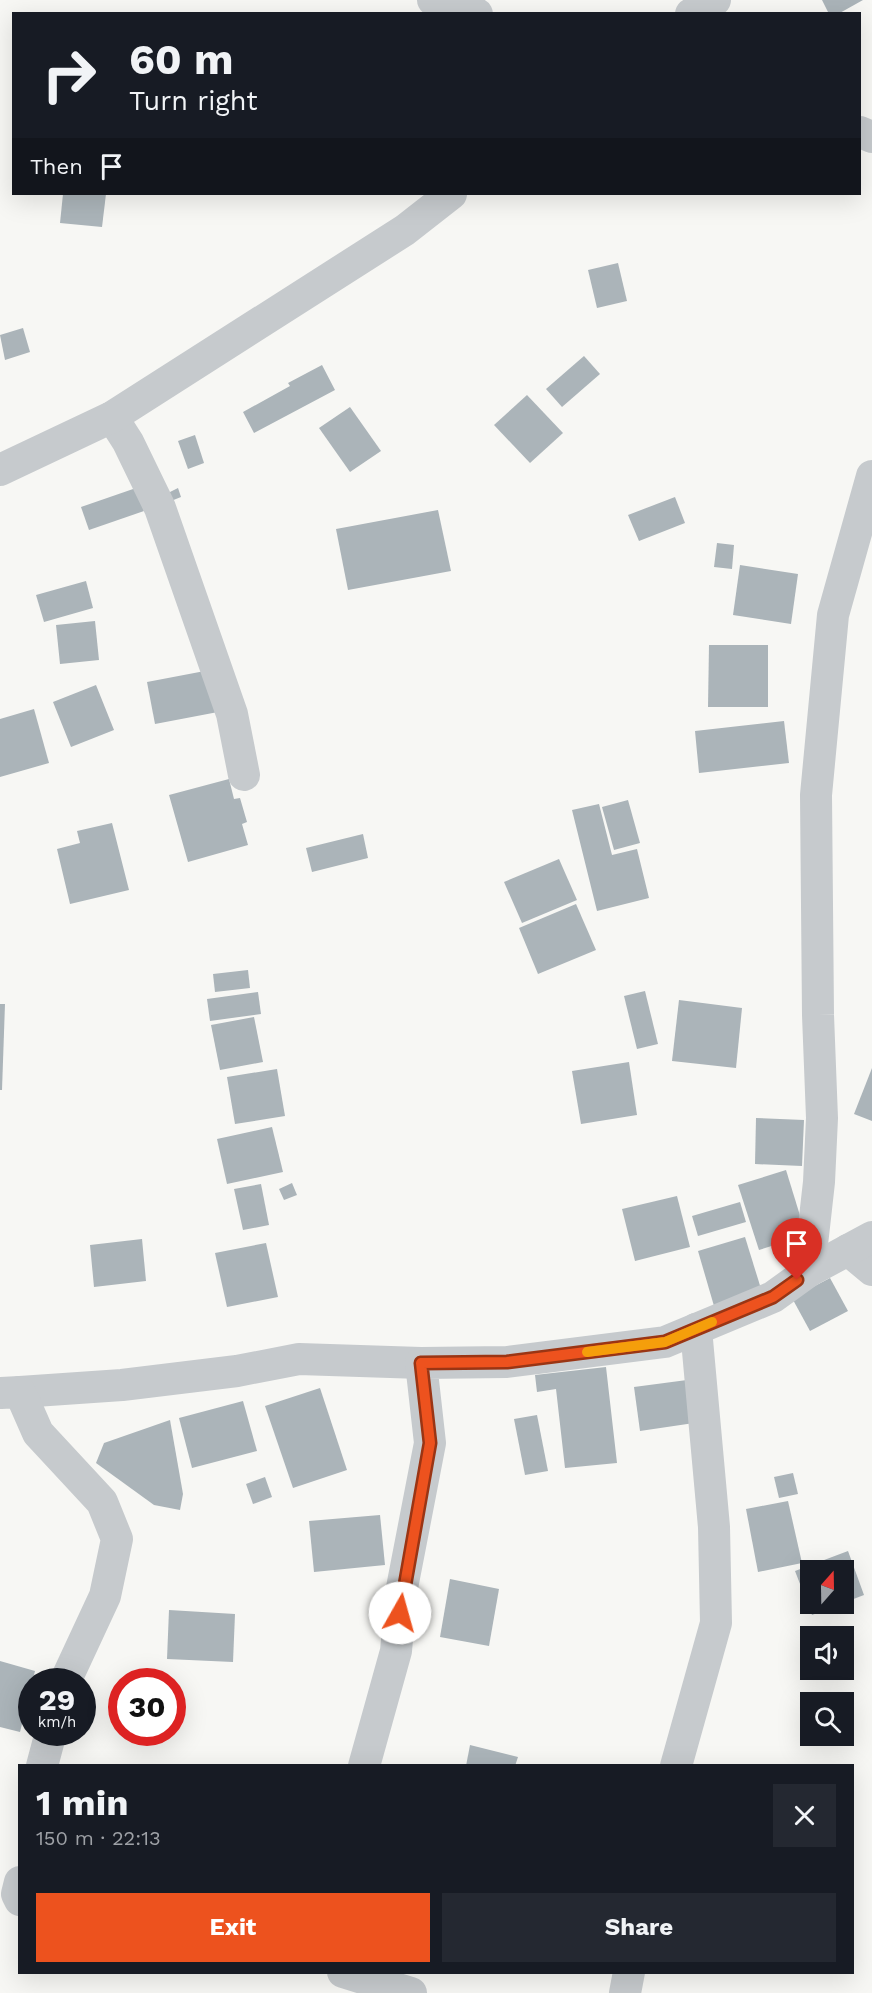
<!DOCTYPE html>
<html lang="en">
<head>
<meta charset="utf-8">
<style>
  :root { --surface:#171b24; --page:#242831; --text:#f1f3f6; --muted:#9ea1a6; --accent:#ed521e }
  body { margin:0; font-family:"Work Sans",sans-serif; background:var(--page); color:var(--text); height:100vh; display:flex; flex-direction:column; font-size:22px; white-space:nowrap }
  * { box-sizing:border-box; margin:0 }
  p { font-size:20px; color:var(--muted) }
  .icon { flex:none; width:33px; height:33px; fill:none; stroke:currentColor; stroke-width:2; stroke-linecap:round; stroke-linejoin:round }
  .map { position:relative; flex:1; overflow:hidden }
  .panel { position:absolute; left:18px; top:1764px; width:836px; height:210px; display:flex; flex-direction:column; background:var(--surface); border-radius:0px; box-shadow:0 6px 24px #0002 }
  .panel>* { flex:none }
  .banner { position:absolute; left:12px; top:12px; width:849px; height:183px; border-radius:0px; box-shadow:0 6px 24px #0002; background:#171b24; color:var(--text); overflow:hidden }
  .needle { width:39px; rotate:20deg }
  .buttons { position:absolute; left:800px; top:1560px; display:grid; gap:12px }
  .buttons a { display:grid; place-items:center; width:54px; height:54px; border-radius:0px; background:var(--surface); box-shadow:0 6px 24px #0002; font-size:30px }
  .speed { position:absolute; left:18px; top:1668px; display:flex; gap:12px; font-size:30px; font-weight:700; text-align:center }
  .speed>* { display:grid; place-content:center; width:78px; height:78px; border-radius:50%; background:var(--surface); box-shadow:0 6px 24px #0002; line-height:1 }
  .speed small { font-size:15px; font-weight:400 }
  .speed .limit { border:9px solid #d22; background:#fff; color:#111 }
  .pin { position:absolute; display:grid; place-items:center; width:51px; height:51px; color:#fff; margin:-62px -26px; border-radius:50% 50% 50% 0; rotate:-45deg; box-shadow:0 0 6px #0007 }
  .pin .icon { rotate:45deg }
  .me { position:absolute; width:66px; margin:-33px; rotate:7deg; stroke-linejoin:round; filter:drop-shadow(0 0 4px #0008) }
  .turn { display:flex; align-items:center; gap:21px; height:126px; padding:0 18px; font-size:27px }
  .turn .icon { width:78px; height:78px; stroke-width:2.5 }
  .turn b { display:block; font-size:42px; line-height:51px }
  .then { display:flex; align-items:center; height:57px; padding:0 18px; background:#0003; gap:12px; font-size:22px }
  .round { display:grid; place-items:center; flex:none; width:63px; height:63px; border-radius:0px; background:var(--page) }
  .head { display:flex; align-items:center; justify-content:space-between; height:102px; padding:0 18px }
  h1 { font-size:36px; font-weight:700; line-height:45px }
  .cta { display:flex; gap:12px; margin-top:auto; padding:12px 18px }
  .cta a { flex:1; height:69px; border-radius:0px; background:var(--accent); color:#fff; font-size:24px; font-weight:700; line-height:69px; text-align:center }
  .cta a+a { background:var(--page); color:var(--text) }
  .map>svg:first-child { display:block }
  .building { fill:#abb4b9 }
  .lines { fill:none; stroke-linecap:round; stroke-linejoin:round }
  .street { stroke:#c6cacd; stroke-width:32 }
  .route-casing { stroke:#9a3514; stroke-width:15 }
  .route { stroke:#ed521e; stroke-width:10 }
  .slow { stroke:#f59e0b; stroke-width:10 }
</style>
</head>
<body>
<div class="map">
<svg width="872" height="1993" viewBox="0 0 872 1993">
  <rect width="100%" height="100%" fill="#f7f7f4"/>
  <g class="building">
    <polygon points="822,0 863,0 838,14 829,14"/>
    <polygon points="63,194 106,194 102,227 60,223"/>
    <polygon points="618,263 627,301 597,308 588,270"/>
    <polygon points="23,328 30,352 5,360 0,335"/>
    <polygon points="584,356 600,374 562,407 546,389"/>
    <polygon points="322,365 335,390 254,433 243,412 290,386 288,383"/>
    <polygon points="527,395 563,433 530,463 494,425"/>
    <polygon points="350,407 381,451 350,472 319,428"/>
    <polygon points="195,435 204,463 188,469 178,441"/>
    <polygon points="136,488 144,511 89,530 81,507"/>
    <polygon points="178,488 181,497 171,501 168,493"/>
    <polygon points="675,497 685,523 639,541 628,515"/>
    <polygon points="438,510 451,571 348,590 336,529"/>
    <polygon points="717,543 734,545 732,569 714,567"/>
    <polygon points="740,565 798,574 791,624 733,615"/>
    <polygon points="86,581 93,608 44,622 36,595"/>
    <polygon points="95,621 99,660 60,664 56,625"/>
    <polygon points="709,645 768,645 768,707 708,707"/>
    <polygon points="210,670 218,712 155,724 147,682"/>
    <polygon points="96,685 114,730 71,747 53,702"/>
    <polygon points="34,709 49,763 0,777 0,719"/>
    <polygon points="784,721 789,763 699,773 695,731"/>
    <polygon points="229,779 234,799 240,798 247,822 242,824 248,845 188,862 169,795"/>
    <polygon points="628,800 640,843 614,850 602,807"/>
    <polygon points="599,804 612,855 637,849 649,898 597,911 572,810"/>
    <polygon points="112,823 129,890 70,904 57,849 80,843 77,831"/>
    <polygon points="363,834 368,858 312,872 306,848"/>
    <polygon points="559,859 577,900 522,923 504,882"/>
    <polygon points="576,904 596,950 538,974 519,928"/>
    <polygon points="248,970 250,988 215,992 213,974"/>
    <polygon points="645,991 658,1044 637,1049 624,996"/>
    <polygon points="258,992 261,1014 210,1021 207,999"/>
    <polygon points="679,1000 742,1008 736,1068 672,1061"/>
    <polygon points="0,1004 5,1004 2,1090 0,1090"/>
    <polygon points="254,1017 263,1062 220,1070 211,1025"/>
    <polygon points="629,1062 637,1115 581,1124 572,1071"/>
    <polygon points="872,1068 872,1121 854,1114"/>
    <polygon points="277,1069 285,1116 235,1124 227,1077"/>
    <polygon points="756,1118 804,1120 802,1166 755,1164"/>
    <polygon points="272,1127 283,1172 227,1184 217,1139"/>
    <polygon points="786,1170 806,1235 759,1250 738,1185"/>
    <polygon points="292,1183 297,1195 284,1200 279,1189"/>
    <polygon points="261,1184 269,1225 243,1230 234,1189"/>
    <polygon points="677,1196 690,1247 635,1261 622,1209"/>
    <polygon points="740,1202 746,1222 698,1236 692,1216"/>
    <polygon points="745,1237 762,1292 714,1306 698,1251"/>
    <polygon points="142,1239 146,1281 94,1287 90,1245"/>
    <polygon points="266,1243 278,1297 227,1307 215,1253"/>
    <polygon points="830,1278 848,1311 810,1331 792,1298"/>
    <polygon points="606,1367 617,1463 565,1468 556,1389 537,1392 535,1375"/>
    <polygon points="687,1380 694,1423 640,1431 634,1387"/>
    <polygon points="320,1388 347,1470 293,1488 265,1406"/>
    <polygon points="243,1401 257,1451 192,1468 179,1418"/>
    <polygon points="537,1415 548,1471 525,1475 514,1419"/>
    <polygon points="170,1420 183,1494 180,1510 154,1505 96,1463 104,1443"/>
    <polygon points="793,1473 798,1494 779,1498 774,1477"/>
    <polygon points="265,1477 272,1497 253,1504 246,1484"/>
    <polygon points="788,1501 802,1563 758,1572 746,1509"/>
    <polygon points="380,1515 385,1565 314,1572 309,1521"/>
    <polygon points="848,1551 864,1595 843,1603 843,1570 810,1570 810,1604 842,1604 812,1615 795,1571"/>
    <polygon points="450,1579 499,1589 489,1646 440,1637"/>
    <polygon points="169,1610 235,1614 233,1662 167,1659"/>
    <polygon points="0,1661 35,1671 20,1732 0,1727"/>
    <polygon points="470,1745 518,1757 515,1766 466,1766"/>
  </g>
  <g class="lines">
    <g class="street">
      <polyline points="433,0 477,14"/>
      <polyline points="691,14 715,0"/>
      <polyline points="860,132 872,137"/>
      <polyline points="112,417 128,442 160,508 232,714 244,775"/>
      <polyline points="0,470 112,417 405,230 451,194"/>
      <polyline points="848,1250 872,1270"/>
      <polyline points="809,1271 819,1182 822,1118 818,1015 816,795 833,615 872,476"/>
      <polyline points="20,1392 122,1385 237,1371 299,1359 421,1363"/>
      <polyline points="1,1393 20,1392 38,1433 102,1502 117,1539 105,1596 65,1682"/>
      <polyline points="42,1766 51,1732"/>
      <polyline points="364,1766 396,1651 401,1593 430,1443 421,1363 507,1362 665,1342 773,1297 809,1271 872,1237"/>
      <polyline points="676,1766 716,1623 714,1527 696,1329"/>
      <polyline points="20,1882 17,1894 20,1900"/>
      <polyline points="343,1972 411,1993"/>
      <polyline points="625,1993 629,1972"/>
    </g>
  </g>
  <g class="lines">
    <defs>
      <polyline id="route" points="400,1613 430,1443 421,1363 507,1362 665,1342 773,1297 797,1280"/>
    </defs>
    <use href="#route" class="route-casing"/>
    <use href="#route" class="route"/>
    <polyline class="slow" points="587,1352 665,1342 712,1322"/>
  </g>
</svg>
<div class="buttons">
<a><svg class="needle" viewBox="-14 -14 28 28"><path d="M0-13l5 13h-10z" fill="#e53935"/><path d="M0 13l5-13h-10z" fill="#9ea1a6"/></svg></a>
<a><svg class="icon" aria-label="sound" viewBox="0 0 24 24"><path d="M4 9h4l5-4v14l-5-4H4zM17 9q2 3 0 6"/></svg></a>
<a><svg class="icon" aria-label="search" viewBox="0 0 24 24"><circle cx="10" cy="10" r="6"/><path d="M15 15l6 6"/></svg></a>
</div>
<div class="speed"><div>29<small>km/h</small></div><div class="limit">30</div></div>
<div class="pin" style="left:797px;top:1280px;background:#d93025"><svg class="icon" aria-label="arrive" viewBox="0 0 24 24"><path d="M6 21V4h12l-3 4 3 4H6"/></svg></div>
<svg class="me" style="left:400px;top:1613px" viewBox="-20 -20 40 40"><circle r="19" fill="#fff"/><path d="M0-13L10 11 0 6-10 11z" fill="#ed521e"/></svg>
<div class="banner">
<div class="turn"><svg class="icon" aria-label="right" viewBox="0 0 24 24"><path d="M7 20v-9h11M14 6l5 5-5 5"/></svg><div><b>60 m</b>Turn right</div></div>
<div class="then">Then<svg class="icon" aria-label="arrive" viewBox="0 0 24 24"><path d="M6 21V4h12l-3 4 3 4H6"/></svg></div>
</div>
<section class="panel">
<div class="head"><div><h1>1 min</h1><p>150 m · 22:13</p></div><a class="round"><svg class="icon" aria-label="close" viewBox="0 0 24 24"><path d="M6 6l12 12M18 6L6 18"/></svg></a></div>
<div class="cta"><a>Exit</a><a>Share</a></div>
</section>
</div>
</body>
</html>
